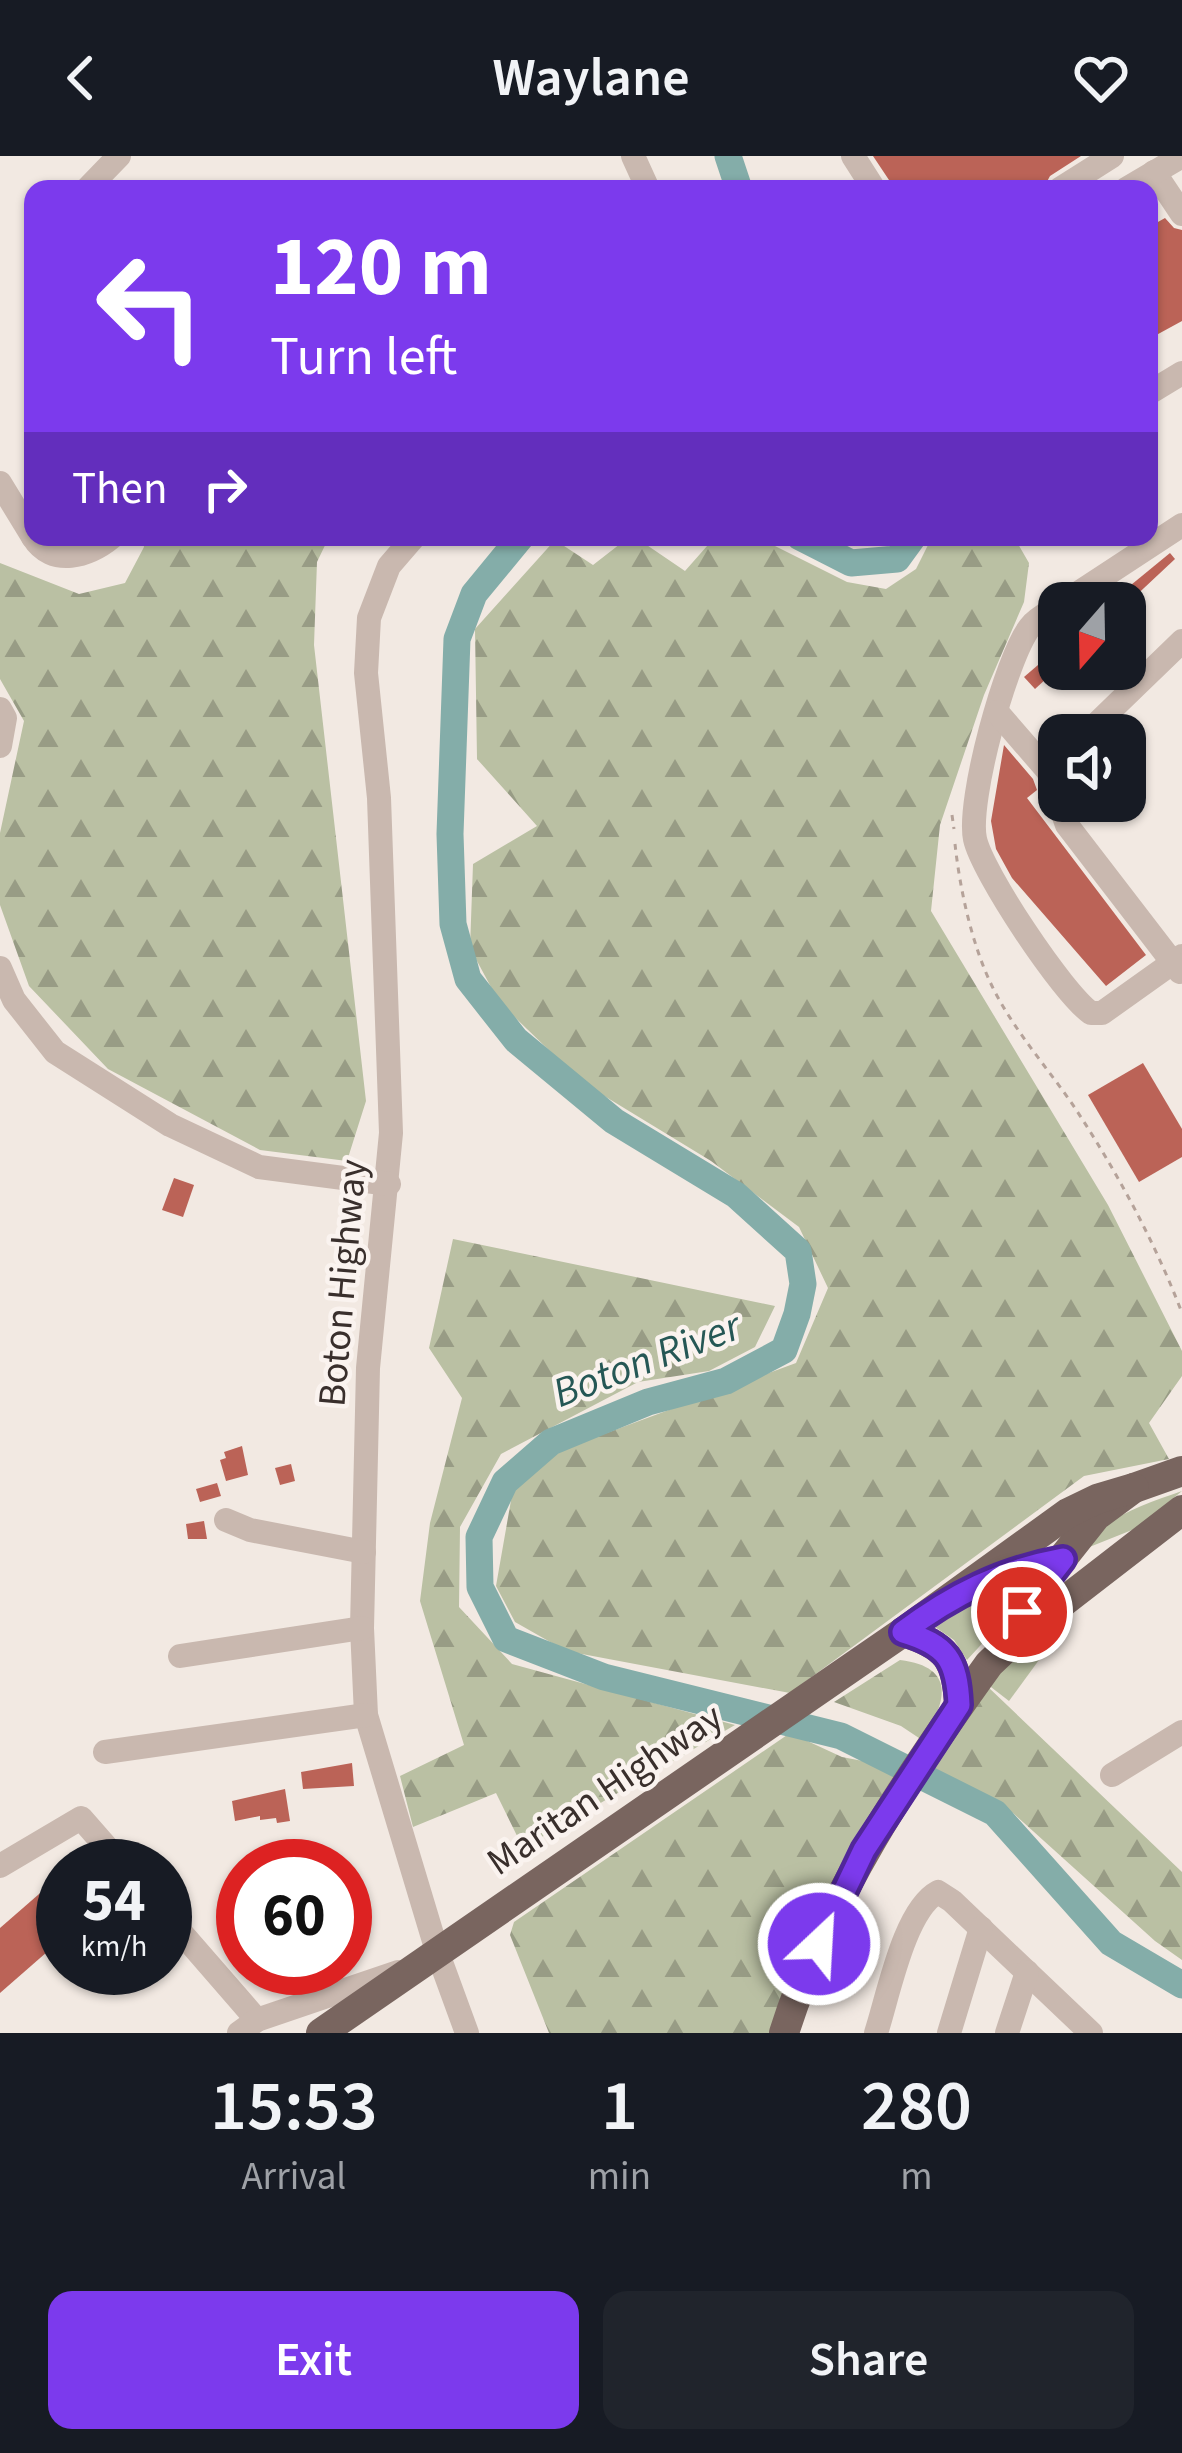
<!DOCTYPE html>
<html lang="en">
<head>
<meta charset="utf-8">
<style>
  :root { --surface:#171b24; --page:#20242c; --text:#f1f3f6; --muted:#9ea1a6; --accent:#7c3aed }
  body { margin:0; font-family:"Source Sans 3",sans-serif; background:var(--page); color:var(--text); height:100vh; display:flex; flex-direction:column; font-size:45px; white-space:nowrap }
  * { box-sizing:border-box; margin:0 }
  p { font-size:39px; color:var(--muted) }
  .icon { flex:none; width:66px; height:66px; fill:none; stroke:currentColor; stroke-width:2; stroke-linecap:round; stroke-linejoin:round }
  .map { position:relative; height:1877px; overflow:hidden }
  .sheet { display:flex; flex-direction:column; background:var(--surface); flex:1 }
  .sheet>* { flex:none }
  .banner { position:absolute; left:24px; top:24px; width:1134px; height:366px; border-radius:24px; box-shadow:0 3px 9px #0004; background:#7c3aed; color:#fff; overflow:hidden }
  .needle { width:78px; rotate:200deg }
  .fabs { position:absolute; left:1038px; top:426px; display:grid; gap:24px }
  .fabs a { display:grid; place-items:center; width:108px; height:108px; border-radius:24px; background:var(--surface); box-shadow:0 3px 9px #0004; font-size:60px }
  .speed { position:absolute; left:36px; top:1683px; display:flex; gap:24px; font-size:60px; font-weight:700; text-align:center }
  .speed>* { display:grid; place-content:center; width:156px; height:156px; border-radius:50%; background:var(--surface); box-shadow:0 3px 9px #0004; line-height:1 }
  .speed small { font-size:30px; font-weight:400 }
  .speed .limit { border:18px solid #d22; background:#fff; color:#111 }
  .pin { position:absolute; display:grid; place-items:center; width:102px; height:102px; color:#fff; margin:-51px; border:6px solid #fff; border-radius:50%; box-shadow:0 3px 12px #0007 }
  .me { position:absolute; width:132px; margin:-66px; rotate:25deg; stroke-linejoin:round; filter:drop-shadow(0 0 9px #0008) }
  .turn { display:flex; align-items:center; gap:42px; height:252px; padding:0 48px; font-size:54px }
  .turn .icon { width:156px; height:156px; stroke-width:2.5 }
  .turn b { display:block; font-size:84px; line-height:102px }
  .then { display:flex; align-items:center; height:114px; padding:0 48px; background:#0003; gap:24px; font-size:45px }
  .eta { display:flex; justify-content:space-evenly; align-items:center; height:204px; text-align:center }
  .eta b { font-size:72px; font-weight:600; line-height:84px }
  .primary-button { display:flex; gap:24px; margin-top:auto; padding:24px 48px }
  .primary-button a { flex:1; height:138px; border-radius:24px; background:var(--accent); color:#fff; font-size:48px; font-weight:600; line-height:138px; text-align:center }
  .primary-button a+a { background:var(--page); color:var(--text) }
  header { display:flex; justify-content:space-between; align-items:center; height:156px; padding:0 48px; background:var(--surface); font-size:54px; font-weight:600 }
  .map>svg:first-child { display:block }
  .green { fill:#bac0a3 }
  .forest { fill:url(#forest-firs) }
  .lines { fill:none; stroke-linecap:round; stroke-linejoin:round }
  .river { stroke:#84ada9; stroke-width:27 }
  .building { fill:#bb6357 }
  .path { stroke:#b5a299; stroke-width:3; stroke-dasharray:6 6; stroke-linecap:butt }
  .minor { stroke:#c9b8af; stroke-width:24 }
  .major { stroke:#79655f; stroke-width:30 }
  .route-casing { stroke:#51269a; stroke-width:30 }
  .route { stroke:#7c3aed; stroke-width:21 }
  .labels { text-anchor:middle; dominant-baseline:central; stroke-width:9; stroke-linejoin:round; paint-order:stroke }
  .street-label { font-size:39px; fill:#392f2c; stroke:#faf3ef }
  .water-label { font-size:42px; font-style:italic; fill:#255755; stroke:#faf3ef }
</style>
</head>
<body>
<header><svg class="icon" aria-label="back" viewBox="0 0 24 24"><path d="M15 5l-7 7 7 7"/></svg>Waylane<svg class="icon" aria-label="heart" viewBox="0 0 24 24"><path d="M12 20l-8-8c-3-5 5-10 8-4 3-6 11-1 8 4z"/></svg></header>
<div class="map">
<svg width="1182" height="1877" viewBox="0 0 1182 1877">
  <defs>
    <pattern id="forest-firs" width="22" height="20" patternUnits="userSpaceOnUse" patternTransform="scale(3)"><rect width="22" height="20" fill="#bac0a3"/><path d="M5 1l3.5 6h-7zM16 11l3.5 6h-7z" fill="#989c85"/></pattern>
  </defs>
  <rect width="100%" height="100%" fill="#f2e9e2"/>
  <g class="green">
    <path d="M 1182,1335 L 1137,1372 L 1082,1394 C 1107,1359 1143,1349 1182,1335 Z"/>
    <path d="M 1048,1416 L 967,1504 L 954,1484 L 935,1471 C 972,1445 1003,1422 1048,1416 Z"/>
    <polygon points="1082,1445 1009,1545 987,1528 1023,1489"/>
  </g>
  <g class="forest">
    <polygon points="142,381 329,381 317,406 314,489 366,945 347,1005 260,994 108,913 29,830 0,749 0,677 24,565 0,523 0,407 79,438 125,427 144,391"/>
    <polygon points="629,381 635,381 685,415 715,381 757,381 847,426 886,433 916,413 932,381 1014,381 1029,407 1024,446 984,539 940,669 931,755 1108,1049 1182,1195 1182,1220 1149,1267 1169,1303 1084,1320 790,1537 566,1495 515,1466 496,1430 513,1333 558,1295 796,1207 828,1132 799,1071 711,1005 583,927 499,846 470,792 473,708 537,670 477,603 475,473 555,384 593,409"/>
    <polygon points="453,1083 775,1150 755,1191 709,1215 638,1226 501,1298 460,1371 459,1451 512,1508 735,1569 523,1692 496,1637 413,1671 400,1620 464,1589 420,1445 430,1367 462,1242 429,1192"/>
    <path d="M 900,1504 C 958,1511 946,1548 922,1584 L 901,1570 L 834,1546 Z"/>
    <polygon points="987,1530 1182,1716 1182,1804 1155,1785 1013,1657 932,1615"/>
    <path d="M 790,1577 L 842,1601 L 899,1612 C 841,1701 810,1779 771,1877 L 549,1877 L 510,1779 L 514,1766 Z"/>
  </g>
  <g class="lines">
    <g class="river">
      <polyline points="728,0 739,33"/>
      <polyline points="521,381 474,438 457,483 450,678 453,768 468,823 516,884 614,965 736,1039 798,1095 803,1128 797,1158 784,1194 726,1225 648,1246 551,1286 505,1326 479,1381 480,1431 506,1483 604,1521 841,1580 995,1657 1111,1787 1182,1829"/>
      <polyline points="800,381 851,407 897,403 913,381"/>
    </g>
  </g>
  <g class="building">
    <polygon points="873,0 1081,0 1050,20 1043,33 895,33"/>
    <polygon points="1165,62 1174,72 1182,74 1182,165 1149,183 1149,71"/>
    <polygon points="1170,397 1175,403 1128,447 1109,447"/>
    <polygon points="1059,491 1059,511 1035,533 1024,521"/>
    <polygon points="1004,589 1033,623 1037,634 1027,642 1146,799 1106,830 1012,722 996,693 991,665"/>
    <polygon points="1143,907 1182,973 1182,1001 1139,1026 1088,939"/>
    <polygon points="174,1022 194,1029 183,1061 162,1054"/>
    <polygon points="242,1290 248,1319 226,1325 220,1304 226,1302 224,1296"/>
    <polygon points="291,1308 295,1325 280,1329 275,1312"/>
    <polygon points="217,1327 221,1340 200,1346 196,1333"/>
    <polygon points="204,1365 207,1383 188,1383 186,1368"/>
    <polygon points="352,1607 354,1630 303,1633 301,1616"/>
    <polygon points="285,1633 290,1665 277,1667 276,1662 260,1664 260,1660 235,1665 232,1645"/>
    <polygon points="54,1725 63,1734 63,1782 0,1837 0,1772"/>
  </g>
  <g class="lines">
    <g class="path">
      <polyline points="952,659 954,673"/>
      <path d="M 955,688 C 960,734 972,789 992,830 C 1014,875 1048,912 1075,952 C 1117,1016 1155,1086 1182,1157"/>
    </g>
    <g class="minor">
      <polyline points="633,0 648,33"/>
      <polyline points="853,0 874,33"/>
      <polyline points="1154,16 1182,58"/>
      <polyline points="87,33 119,0"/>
      <polyline points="1060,33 1112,0"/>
      <polyline points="1126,33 1182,0"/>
      <polyline points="1149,237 1182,217"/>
      <polyline points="0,327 33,381"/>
      <path d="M 33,381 C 52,412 89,400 112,381"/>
      <polyline points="414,381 389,410 369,462 366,517 379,642 391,977 368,1212 362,1472 366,1559 437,1795 467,1877"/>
      <polyline points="1063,447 1182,369"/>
      <path d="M 1059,450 C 1049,456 1037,462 1030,471 C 1006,502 967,645 975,683 C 982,716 1063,838 1091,857 L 1102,857 L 1182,800"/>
      <polyline points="0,553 5,562 0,590"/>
      <polyline points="997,556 1048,615 1067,669 1180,816"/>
      <polyline points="1085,579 1182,485"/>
      <polyline points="0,812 14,844 55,896 170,969 259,1011 389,1028"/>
      <polyline points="226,1364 250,1374 364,1396"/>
      <polyline points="180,1500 362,1472"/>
      <polyline points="105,1596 366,1559"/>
      <polyline points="1112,1619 1182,1576"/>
      <polyline points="0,1710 81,1662 123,1710"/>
      <polyline points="165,1758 257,1864"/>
      <polyline points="239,1877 257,1864 398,1816"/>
      <path d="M 876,1877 C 888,1841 904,1754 938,1736 L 952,1745 L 1091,1877"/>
      <polyline points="949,1877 981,1772"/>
      <polyline points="1007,1877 1027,1816"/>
    </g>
    <g class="major">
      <polyline points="1008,1471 1096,1360 1134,1332 1182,1315"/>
      <path d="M 903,1476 C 947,1489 957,1504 959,1549"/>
      <polyline points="321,1877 903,1476 1068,1357 1097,1343 1134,1332"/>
      <path d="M 784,1877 C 827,1741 906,1623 989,1508 L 1014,1484 L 1182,1354"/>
    </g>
  </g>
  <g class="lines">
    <defs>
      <path id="route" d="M 819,1788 L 864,1694 L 959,1549 C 957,1504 947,1489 903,1476 C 952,1439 1002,1414 1063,1403 L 1022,1456"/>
    </defs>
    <use href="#route" class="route-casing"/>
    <use href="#route" class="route"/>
  </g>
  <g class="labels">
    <g class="street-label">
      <text transform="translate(343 1127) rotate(-85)">Boton Highway</text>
      <text transform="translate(605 1634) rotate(-34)">Maritan Highway</text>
    </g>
    <g class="water-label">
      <text transform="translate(647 1204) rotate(-21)">Boton River</text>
    </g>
  </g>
</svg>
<div class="fabs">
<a><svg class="needle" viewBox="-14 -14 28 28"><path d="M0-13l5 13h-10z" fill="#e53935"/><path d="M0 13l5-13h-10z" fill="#9ea1a6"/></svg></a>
<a><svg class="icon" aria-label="sound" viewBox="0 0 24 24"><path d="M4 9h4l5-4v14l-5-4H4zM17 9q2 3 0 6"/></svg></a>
</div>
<div class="speed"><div>54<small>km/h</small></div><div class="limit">60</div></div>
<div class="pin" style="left:1022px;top:1456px;background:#d93025"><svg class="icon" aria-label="arrive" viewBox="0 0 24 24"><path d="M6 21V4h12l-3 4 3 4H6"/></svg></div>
<svg class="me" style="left:819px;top:1788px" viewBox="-20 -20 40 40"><circle r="17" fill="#7c3aed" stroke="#fff" stroke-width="3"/><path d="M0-11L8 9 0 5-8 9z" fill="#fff"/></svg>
<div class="banner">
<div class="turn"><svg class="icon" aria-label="left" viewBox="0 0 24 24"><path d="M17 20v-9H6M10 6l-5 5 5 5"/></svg><div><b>120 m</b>Turn left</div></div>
<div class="then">Then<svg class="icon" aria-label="right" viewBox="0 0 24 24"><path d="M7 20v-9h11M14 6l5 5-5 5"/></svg></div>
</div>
</div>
<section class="sheet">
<div class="eta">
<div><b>15:53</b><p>Arrival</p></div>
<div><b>1</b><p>min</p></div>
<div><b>280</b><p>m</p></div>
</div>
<div class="primary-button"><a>Exit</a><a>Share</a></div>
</section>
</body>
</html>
